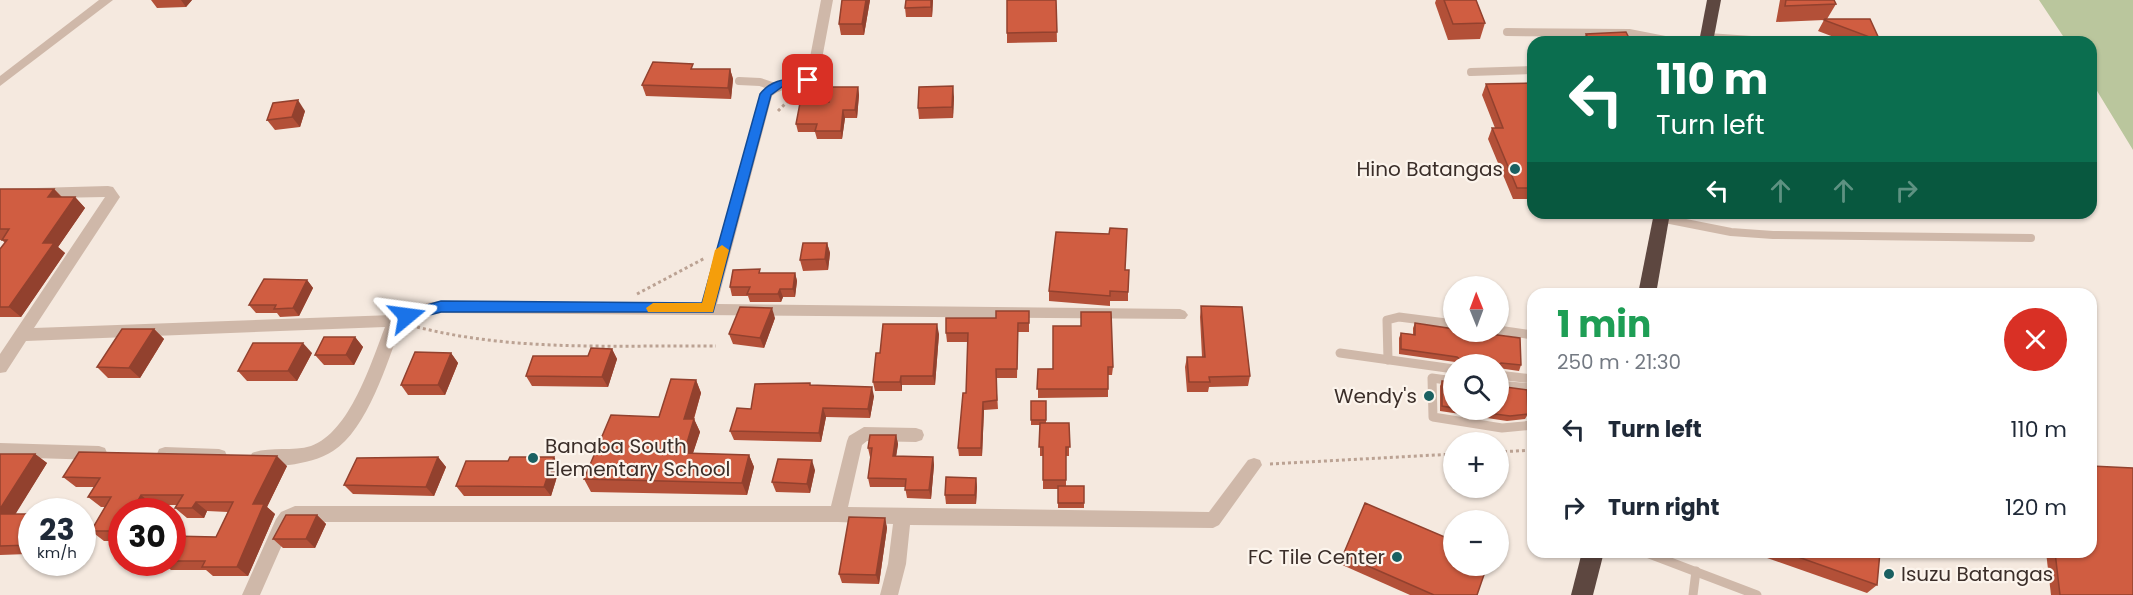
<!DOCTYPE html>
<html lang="en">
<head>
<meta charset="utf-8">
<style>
  :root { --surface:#fff; --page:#f2f2f3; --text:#1f2937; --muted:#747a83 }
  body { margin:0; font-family:Poppins,sans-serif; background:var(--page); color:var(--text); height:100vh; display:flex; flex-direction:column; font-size:22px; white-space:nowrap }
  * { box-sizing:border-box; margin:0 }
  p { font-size:20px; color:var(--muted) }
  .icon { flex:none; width:33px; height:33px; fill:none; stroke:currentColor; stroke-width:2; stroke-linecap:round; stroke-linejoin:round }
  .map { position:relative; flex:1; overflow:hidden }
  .panel { position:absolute; left:1527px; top:288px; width:570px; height:270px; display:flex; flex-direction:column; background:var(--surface); border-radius:18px; box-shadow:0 2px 4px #0004 }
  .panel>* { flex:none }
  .hud { position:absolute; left:1527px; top:36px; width:570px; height:183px; border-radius:18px; box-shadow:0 2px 4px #0004; background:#0b6e4f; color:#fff; overflow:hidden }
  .needle { width:39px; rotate:359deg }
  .controls { position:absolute; left:1443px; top:276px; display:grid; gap:12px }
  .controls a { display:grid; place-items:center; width:66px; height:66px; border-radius:50%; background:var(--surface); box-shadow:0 2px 4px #0004; font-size:30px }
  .speed { position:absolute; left:18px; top:498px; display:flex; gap:12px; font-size:30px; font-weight:700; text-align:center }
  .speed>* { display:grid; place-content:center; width:78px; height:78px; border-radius:50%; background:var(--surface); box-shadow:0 2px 4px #0004; line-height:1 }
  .speed small { font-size:15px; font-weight:400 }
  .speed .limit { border:9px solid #d22; background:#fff; color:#111 }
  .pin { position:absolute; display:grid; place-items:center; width:51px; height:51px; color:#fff; margin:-26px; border-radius:12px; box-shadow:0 3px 9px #0006 }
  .me { position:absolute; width:66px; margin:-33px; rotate:74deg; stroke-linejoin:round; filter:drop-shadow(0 0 4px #0008) }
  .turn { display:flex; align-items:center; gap:21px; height:126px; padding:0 30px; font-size:27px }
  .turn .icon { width:78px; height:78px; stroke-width:2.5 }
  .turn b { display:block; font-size:42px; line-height:51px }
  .lanes { display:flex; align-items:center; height:57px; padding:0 30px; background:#0003; justify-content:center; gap:30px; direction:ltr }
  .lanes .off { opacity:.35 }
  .round { display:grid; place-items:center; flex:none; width:63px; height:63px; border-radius:32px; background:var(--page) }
  .summary { display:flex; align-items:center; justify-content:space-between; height:102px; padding:0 30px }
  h1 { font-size:36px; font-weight:700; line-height:45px; color:#1e9e55 }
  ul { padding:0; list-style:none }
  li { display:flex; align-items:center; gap:18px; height:78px; padding:0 30px }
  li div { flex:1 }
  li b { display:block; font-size:22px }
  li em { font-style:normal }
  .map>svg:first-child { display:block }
  .green { fill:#bac69d }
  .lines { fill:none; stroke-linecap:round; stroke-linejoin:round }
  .path { stroke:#bba293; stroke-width:3; stroke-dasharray:3 3; stroke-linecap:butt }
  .lane-far1 { stroke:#cfb8a9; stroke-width:8 }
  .lane { stroke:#cfb8a9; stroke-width:9 }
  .street { fill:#cfb8a9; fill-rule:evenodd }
  .highway { fill:#5d4740; fill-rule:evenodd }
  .wall { fill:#b35038 }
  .shaded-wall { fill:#92412e }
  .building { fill:#d05d41; stroke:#92412e; stroke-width:1.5 }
  .route { fill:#1a73e8; stroke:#114b97; stroke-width:1.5 }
  .slow { fill:#f59e0b }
  .poi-dot { fill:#1a6061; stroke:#fcf4ec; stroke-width:2 }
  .labels { text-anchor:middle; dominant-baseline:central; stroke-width:4.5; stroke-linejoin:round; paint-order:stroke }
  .poi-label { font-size:20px; fill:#3b2e29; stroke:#fcf4ec; text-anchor:end }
</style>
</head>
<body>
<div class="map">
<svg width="2133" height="595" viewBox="0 0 2133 595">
  <rect width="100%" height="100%" fill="#f5e9df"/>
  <polygon class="green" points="2039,0 2133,0 2133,150 2091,81 2091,42 2067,42"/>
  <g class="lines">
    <g class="path">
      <polyline points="778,111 790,99"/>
      <polyline points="637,294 705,258"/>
      <path d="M 417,327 C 516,352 615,345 716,346"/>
      <polyline points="1498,452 1533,450"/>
      <polyline points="1270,464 1454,454"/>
    </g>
    <g class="lane-far1">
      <polyline points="1507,32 1629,33 1675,42"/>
      <polyline points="1708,37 1781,42"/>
      <polyline points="1471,72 1533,70"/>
      <polyline points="739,81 760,82 772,86"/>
      <polyline points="1660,218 1731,232 1773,235 2031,238"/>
    </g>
    <g class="lane">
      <polyline points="1498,330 1533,335"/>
      <polyline points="1340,353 1454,369"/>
      <polyline points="1388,360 1387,320 1399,317 1454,324"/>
      <polyline points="1498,375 1533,379"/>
      <polyline points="1454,381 1432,378 1433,417 1502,428 1533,425"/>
      <polyline points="1498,385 1533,388"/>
      <polyline points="1644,552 1757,595"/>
      <polyline points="1693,595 1696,571"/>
    </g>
    <g class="street">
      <polygon points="99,0 113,0 0,86 0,76"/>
      <path d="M 821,0 L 833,0 L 819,75 C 807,90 786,84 772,96 L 717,304 L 1180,309 L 1185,311 L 1188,315 L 1185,319 L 441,313 L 421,316 L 401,325 C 388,361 367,430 333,451 C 321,459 304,463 289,465 C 277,466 263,467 252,463 L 250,458 L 252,453 C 270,446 292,452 311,446 C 350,432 371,363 385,327 L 26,341 L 6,372 L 0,373 L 0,354 L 105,197 L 0,199 L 0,189 L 108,186 L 113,187 L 120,197 L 34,328 L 393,315 L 419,304 L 441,301 L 702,304 L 760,94 C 772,78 792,84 807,73 Z"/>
      <polygon points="864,427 916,428 922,430 924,435 922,440 916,442 867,441 862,445 848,507 1209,512 1248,460 1254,458 1260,460 1262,465 1219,525 1213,528 910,525 906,564 898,595 880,595 888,564 893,524 838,522 295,522 289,529 260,595 242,595 276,519 281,512 295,506 831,506 847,441 849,436"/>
      <polygon points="0,443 99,446 105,448 107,453 105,458 99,460 0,457"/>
      <polygon points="165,447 219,449 225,451 227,456 225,461 219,463 165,461 159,459 157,454 159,449"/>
    </g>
    <g class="highway">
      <polygon points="1707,0 1721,0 1713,42 1699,42"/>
      <polygon points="1654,213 1670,213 1656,294 1638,294"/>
      <polygon points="1582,552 1604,552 1593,595 1571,595"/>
    </g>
  </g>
  <g class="wall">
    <polygon points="151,0 192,0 186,7 157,8"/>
    <polygon points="842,0 870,0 864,35 841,35 839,24"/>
    <polygon points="933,0 932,17 906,17 905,8"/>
    <polygon points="1056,0 1057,42 1007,43 1007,33"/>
    <polygon points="1436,0 1476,0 1485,23 1480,39 1448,40 1435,3"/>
    <polygon points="1780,0 1834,0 1836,4 1827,19 1880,41 1880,42 1847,42 1818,31 1824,20 1776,22"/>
    <polygon points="1586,34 1631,42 1582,42"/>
    <polygon points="695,69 730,69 733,79 731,99 646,96 642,85"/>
    <polygon points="1533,83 1533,199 1513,199 1488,139 1492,128 1495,128 1482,95 1486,84"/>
    <polygon points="858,87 859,95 857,118 845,118 842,139 817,139 815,132 798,132 796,124 829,102"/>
    <polygon points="954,97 953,118 919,119 918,108"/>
    <polygon points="305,111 300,127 275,130 267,120"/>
    <polygon points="0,189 54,189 62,197 75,197 85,208 58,247 65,253 21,317 0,317 0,249 5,243 2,240 0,240"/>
    <polygon points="827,243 830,253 828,270 803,271 800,260"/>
    <polygon points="1125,270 1128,292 1128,301 1110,301 1110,306 1049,301 1049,291"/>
    <polygon points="761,273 795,273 797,281 795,297 783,297 781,302 750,302 748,296 732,296 730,287"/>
    <polygon points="307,280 313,288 299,316 280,317 277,313 256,313 249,305"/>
    <polygon points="1201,306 1250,376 1248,386 1209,387 1208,392 1187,392 1185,367 1187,357 1202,357 1200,317"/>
    <polygon points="1029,311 1029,332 1018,332 1017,378 996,378 998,409 984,410 982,456 959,456 958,448 966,393 968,342 947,342 946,333 996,318"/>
    <polygon points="775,318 764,348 733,344 729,334"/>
    <polygon points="1415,323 1521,365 1519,371 1498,368 1498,364 1458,364 1455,362 1399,354 1399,338 1401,333 1413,334 1413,328"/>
    <polygon points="154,329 164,339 140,378 108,378 97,367"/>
    <polygon points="939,334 935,385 902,385 902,391 875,391 873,382 880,353"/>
    <polygon points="355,337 363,347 354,365 324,365 315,355"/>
    <polygon points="612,349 617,359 608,387 532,386 526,376"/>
    <polygon points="312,353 297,381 247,381 238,371"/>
    <polygon points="451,353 458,363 445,395 408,395 401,385"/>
    <polygon points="1113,367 1112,375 1108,375 1108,397 1038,398 1038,369"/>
    <polygon points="696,380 701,393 694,419 700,432 693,453 749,455 754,467 747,495 591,492 584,479 659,417"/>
    <polygon points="1442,381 1454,381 1454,410 1498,410 1528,414 1525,419 1507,421 1440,411 1440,386"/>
    <polygon points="810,385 874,396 870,418 826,417 821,442 734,440 730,431 751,409"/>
    <polygon points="1031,401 1046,401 1046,423 1069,423 1069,456 1066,456 1066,486 1084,503 1084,508 1058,508 1058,489 1043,489 1043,456 1040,456 1040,425 1031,425"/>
    <polygon points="896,435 898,444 896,456 933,457 934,465 931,499 907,498 905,487 870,487 868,478 871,457 870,457 868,448"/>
    <polygon points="0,454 35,454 47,463 15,514 32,514 32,557 28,554 0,555"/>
    <polygon points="438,457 446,467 434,496 353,494 344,485"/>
    <polygon points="554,457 560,467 551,496 464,496 456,486 508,461"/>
    <polygon points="287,466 267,507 275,514 248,576 213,576 206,570 171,570 161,562 172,562 172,536 216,537 228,512 207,511 204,518 187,518 175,508 177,505 153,505 122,512 122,541 104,541 91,531 105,507 101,507 88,497 94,487 76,487 63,477"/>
    <polygon points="815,470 810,493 776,492 772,482"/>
    <polygon points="976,478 977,487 976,504 946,504 945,495"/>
    <polygon points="1365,503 1477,595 1410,595 1340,564"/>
    <polygon points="317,515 326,524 315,548 283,548 273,539"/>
    <polygon points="885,518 887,528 879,584 842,583 839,574"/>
    <polygon points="1750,552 1880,552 1877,585 1867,593"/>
    <polygon points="2046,552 2091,552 2133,595 2051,595"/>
  </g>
  <g class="shaded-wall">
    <polygon points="181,0 192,0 186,7"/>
    <polygon points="866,0 870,0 864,35 862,24"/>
    <polygon points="931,0 933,0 932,17 931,7"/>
    <polygon points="730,69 733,79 731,99 728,88"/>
    <polygon points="953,86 954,97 953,118 952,107"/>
    <polygon points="858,87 859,95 857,118 855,110"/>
    <polygon points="298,100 305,111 300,127 292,117"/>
    <polygon points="843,110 845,118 842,139 841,131"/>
    <polygon points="54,189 64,200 48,197"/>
    <polygon points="75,197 85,208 58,247 65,253 21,317 9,307 43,243"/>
    <polygon points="827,243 830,253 828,270 825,259"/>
    <polygon points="795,273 797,281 795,297 793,289"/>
    <polygon points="307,280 313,288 299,316 293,308"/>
    <polygon points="780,289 783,297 781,302 778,294"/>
    <polygon points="772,308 775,318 764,348 760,338"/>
    <polygon points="937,324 939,334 935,385 933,376"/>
    <polygon points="154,329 164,339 140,378 129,368"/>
    <polygon points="355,337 363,347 354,365 346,355"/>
    <polygon points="303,343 312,353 297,381 288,371"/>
    <polygon points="612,349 617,359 608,387 602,377"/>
    <polygon points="451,353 458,363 445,395 438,385"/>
    <polygon points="901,376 902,385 902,391 900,382"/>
    <polygon points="696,380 701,393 690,431 684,419"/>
    <polygon points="872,387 874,396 870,418 868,409"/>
    <polygon points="983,402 984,410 982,456 981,448"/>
    <polygon points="823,408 826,417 821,442 819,433"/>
    <polygon points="694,419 700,432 689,465 684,453"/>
    <polygon points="896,435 898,444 895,464 893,456"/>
    <polygon points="35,454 47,463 10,523 0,516 0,509"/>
    <polygon points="749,455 754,467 747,495 742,483"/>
    <polygon points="277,456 287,466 267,507 275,514 248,576 237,567 253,504"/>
    <polygon points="438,457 446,467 434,496 426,487"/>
    <polygon points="554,457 560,467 551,496 544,487"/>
    <polygon points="933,457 934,465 931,499 929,490"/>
    <polygon points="812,460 815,470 810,493 807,484"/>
    <polygon points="976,478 977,487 976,504 975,495"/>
    <polygon points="141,495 153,505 149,512 132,512"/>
    <polygon points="196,502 207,511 204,518 192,508"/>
    <polygon points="317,515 326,524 315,548 306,539"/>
    <polygon points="885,518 887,528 879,584 876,575"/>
    <polygon points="82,533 86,536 82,542"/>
  </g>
  <g class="building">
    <polygon points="842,0 866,0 862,24 839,24"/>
    <polygon points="906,0 931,0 931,7 905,8"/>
    <polygon points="1007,0 1056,0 1057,32 1007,33"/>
    <polygon points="1444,0 1476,0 1485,23 1453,24"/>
    <polygon points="1786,0 1834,0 1836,4 1785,6"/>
    <polygon points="1825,19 1870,19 1880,41 1824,20"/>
    <polygon points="1626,32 1631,42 1590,42 1586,34"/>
    <polygon points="653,62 693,64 691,69 730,69 728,88 642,85"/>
    <polygon points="1533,83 1533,97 1532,97 1533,99 1533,188 1517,188 1492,128 1503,128 1486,84"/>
    <polygon points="953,86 952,107 918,108 919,87"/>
    <polygon points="831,87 858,87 855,110 843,110 841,131 815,131 817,124 796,124 800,103 829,102"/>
    <polygon points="298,100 292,117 267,120 273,103"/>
    <polygon points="0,189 54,189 48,197 75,197 43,243 54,243 9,307 0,307 0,249 7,240 2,240 9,229 0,229"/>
    <polygon points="1110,228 1127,229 1125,270 1129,270 1128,292 1110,291 1110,296 1049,291 1056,232 1109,234"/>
    <polygon points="803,243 827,243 825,259 800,260"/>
    <polygon points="760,269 759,273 795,273 793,289 780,289 778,294 747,294 750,287 730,287 733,270"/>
    <polygon points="264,279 307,280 293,308 274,309 276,305 249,305"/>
    <polygon points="1201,306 1242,307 1250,376 1209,377 1210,382 1189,382 1187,357 1205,357"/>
    <polygon points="740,307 772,308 760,338 729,334"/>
    <polygon points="996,311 1029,311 1029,323 1018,323 1017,369 996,369 997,400 983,402 981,448 958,448 963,393 966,393 968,333 946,333 946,318 996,318"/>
    <polygon points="1081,312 1111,312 1113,367 1108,367 1108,389 1037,389 1038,369 1053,369 1053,326 1081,326"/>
    <polygon points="1415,323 1454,329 1454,332 1475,332 1520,338 1521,365 1501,363 1498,365 1461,364 1462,361 1457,357 1401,349 1401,333 1415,335"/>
    <polygon points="883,324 937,324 933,376 901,376 900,382 873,382 876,353 880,353"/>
    <polygon points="122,329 154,329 129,368 97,367"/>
    <polygon points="324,337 355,337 346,355 315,355"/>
    <polygon points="253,343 303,343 288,371 238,371"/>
    <polygon points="591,348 612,349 602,377 526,376 533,356 588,356"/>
    <polygon points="415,352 451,353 438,385 401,385"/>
    <polygon points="671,379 696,380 684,419 694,419 684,453 749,455 742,483 584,479 611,415 659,417"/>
    <polygon points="1442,381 1454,381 1454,408 1442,406"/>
    <polygon points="810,383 810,385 872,387 868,409 823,408 819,433 730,431 737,408 751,409 755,384"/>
    <polygon points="1498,386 1527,390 1528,414 1510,416 1465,410 1498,410"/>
    <rect x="1031" y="401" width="15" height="19"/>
    <polygon points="1040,423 1069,423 1070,447 1066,447 1066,480 1043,480 1043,447 1039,447"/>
    <polygon points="870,435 896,435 893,456 933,457 929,490 905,490 906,479 868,478 872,448 868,448"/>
    <polygon points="79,452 277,456 253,504 264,504 237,567 202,567 205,561 172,561 172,536 216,537 233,502 196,502 192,508 175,508 183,495 141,495 132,512 122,512 121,531 91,531 111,497 88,497 100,478 63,477"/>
    <polygon points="0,454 35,454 0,509"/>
    <polygon points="438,457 426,487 344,485 357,458"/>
    <polygon points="510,457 554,457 544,487 456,486 466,461 508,461"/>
    <polygon points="778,459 812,460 807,484 772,482"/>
    <polygon points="2091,466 2133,468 2133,595 2060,595 2055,552 2091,552"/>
    <polygon points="946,477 976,478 975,495 945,495"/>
    <rect x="1058" y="486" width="26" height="17"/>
    <polygon points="1365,503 1454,541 1454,566 1487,566 1477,595 1434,595 1343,555"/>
    <polygon points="0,514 32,514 32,553 26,553 31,545 0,546"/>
    <polygon points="286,515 317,515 306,539 273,539"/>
    <polygon points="849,517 885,518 876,575 839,574"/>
    <polygon points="1784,552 1880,552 1877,585"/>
  </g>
  <path class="route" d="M 808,76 L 814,80 L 812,83 L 782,87 L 771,95 L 713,312 L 441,312 L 407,321 L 402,319 L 402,312 L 441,301 L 702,303 L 760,94 C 772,78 790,79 808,76 Z"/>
  <polygon class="slow" points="722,245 729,250 713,312 648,312 646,308 653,303 702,303 715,250"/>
  <g class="poi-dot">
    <circle cx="1515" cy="169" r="6"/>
    <circle cx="1429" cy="396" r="6"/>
    <circle cx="533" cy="458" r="6"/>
    <circle cx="1397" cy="557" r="6"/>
    <circle cx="1889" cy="574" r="6"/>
  </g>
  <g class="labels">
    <g class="poi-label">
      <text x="1503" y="169">Hino Batangas</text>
      <text x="1417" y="396">Wendy's</text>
      <text x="545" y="446" text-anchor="start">Banaba South<tspan x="545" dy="23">Elementary School</tspan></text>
      <text x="1385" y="557">FC Tile Center</text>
      <text x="1901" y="574" text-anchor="start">Isuzu Batangas</text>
    </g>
  </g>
</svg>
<div class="controls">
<a><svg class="needle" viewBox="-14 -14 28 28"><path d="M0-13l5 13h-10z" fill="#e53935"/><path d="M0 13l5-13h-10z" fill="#747a83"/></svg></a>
<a><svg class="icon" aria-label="search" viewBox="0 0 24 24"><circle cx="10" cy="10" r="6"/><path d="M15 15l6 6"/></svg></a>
<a>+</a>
<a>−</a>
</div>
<div class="speed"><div>23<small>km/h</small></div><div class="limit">30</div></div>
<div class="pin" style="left:808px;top:80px;background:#d93025"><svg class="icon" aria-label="arrive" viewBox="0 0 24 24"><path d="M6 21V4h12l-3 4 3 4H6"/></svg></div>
<svg class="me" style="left:407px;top:316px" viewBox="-20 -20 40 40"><path d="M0-17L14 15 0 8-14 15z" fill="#1a73e8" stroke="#fff" stroke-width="4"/></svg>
<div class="hud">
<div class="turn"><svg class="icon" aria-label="left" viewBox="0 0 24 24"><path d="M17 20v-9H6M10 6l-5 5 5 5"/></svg><div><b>110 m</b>Turn left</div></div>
<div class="lanes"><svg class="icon" aria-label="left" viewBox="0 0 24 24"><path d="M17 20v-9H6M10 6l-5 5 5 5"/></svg><svg class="icon off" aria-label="ahead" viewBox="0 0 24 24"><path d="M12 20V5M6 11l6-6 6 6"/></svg><svg class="icon off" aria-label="ahead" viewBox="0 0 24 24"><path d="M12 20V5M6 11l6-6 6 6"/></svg><svg class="icon off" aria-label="right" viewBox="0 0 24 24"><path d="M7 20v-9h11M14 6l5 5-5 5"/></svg></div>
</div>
<section class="panel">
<div class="summary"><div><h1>1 min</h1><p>250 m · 21:30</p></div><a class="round" style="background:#d93025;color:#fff"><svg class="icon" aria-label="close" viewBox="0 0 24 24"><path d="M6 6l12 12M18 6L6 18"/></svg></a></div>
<ul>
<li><svg class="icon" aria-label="left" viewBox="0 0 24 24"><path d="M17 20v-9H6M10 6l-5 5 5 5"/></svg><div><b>Turn left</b></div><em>110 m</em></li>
<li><svg class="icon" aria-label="right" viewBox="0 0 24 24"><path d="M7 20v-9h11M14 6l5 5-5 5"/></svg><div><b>Turn right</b></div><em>120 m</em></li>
</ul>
</section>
</div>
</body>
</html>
